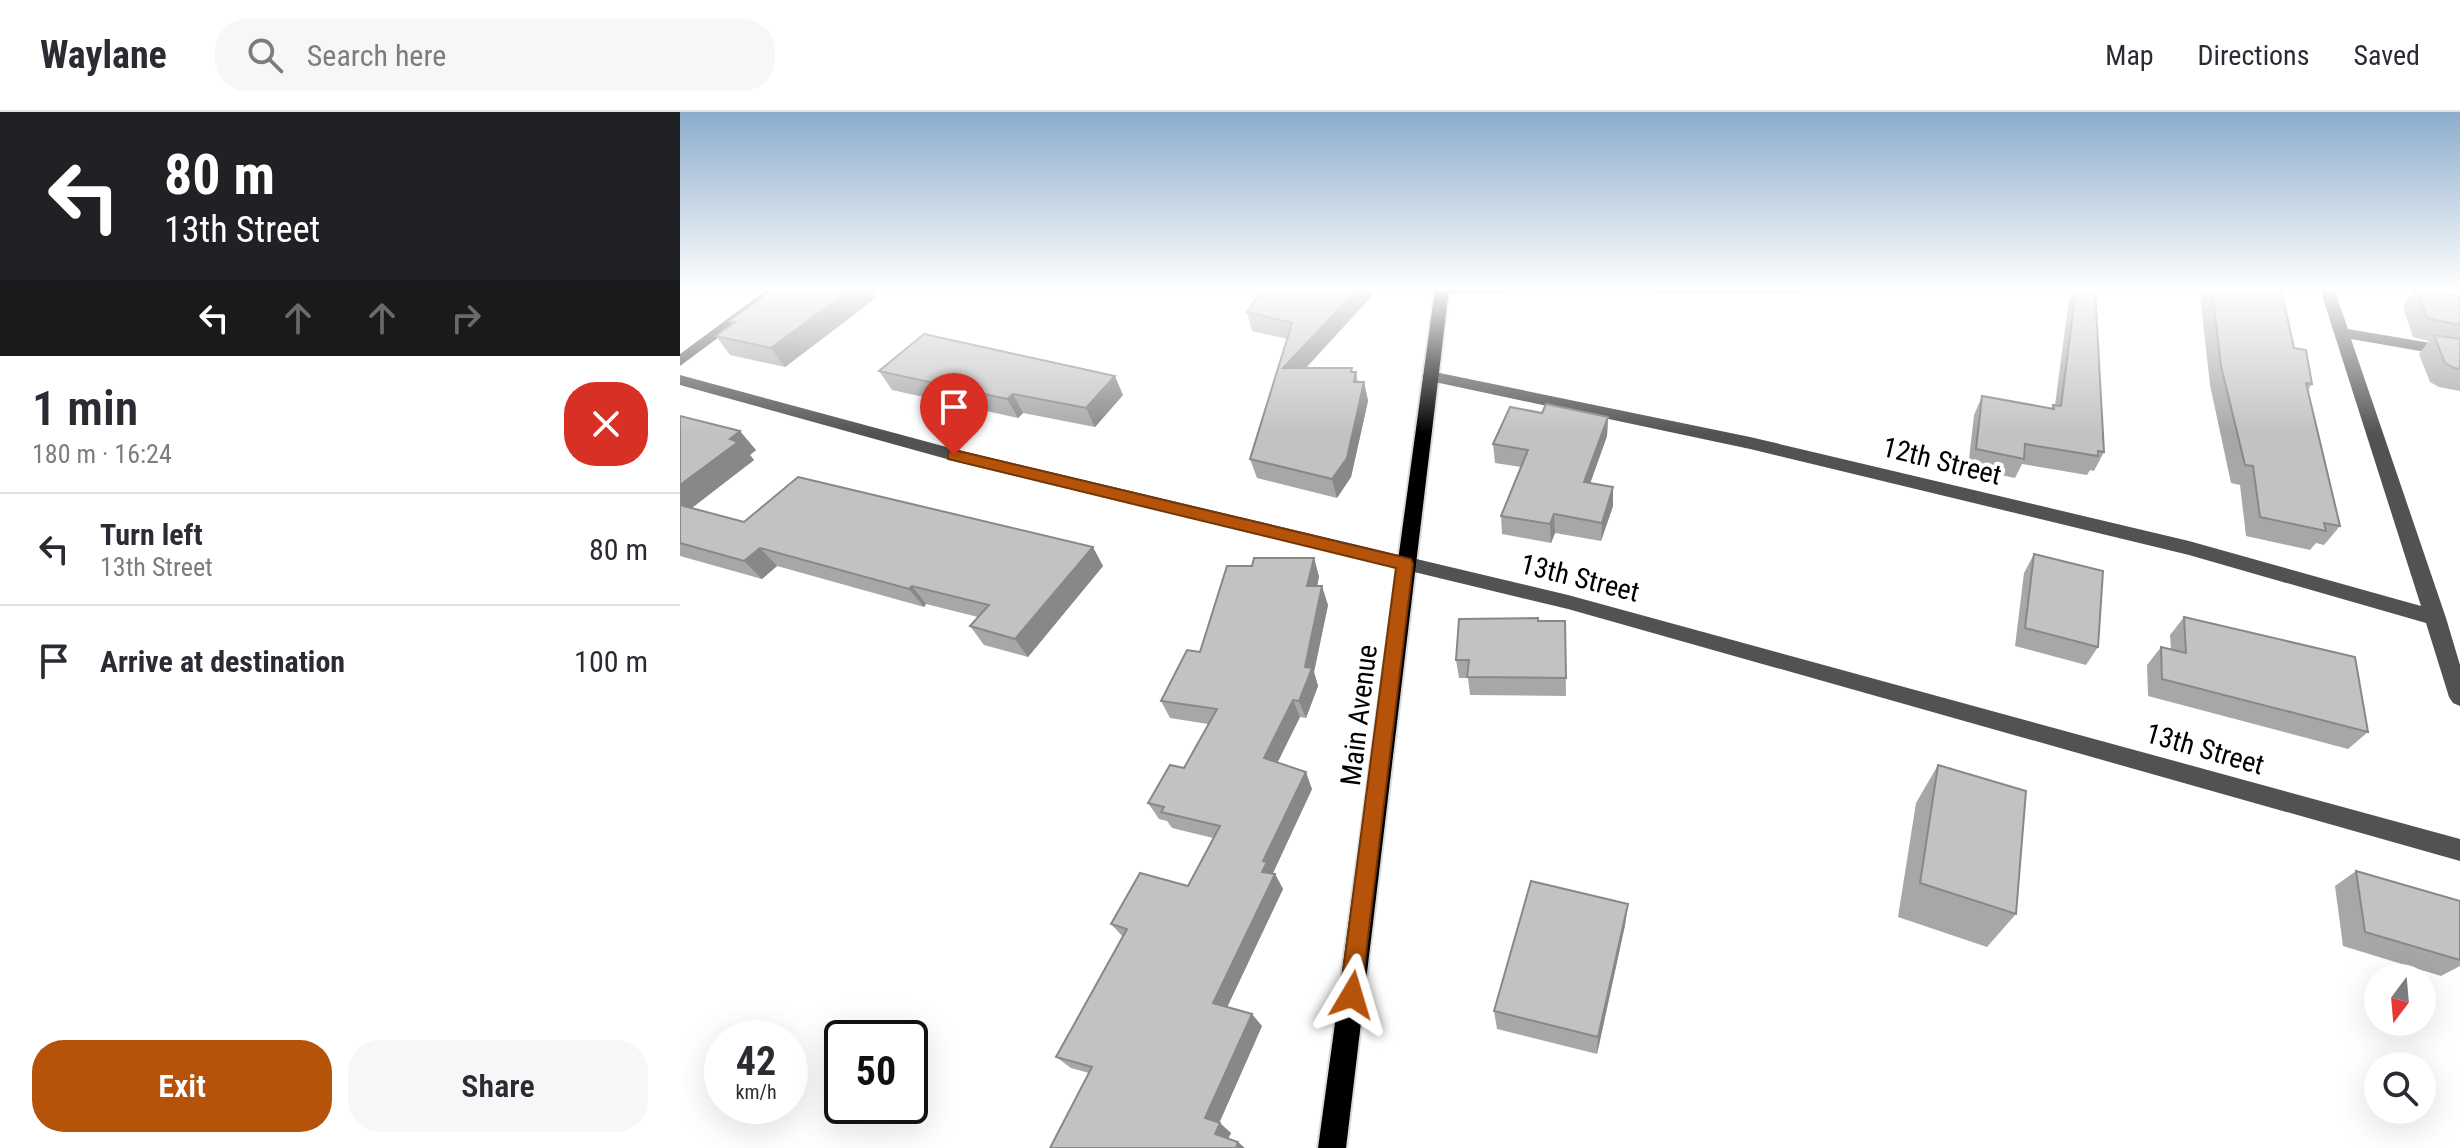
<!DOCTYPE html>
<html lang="en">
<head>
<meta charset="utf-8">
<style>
  :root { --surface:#fff; --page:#f7f7f7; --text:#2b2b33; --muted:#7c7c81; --line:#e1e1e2; --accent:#b45309 }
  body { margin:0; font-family:"Roboto Condensed",sans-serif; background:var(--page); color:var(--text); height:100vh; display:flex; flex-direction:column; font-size:30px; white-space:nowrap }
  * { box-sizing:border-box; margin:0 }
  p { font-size:26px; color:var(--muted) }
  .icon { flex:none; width:44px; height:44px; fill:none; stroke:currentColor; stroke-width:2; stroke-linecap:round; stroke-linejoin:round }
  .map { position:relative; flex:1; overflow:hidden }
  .sheet { display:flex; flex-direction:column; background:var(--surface); width:680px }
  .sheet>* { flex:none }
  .guide { background:#202124; color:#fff; overflow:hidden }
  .needle { width:52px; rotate:196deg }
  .controls { position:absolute; left:1684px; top:852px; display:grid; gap:16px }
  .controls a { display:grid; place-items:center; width:72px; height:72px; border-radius:50%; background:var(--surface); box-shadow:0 8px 32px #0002; font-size:40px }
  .speed { position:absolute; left:24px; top:908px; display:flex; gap:16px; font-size:40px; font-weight:700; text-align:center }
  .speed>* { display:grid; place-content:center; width:104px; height:104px; border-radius:50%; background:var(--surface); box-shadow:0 8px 32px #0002; line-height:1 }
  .speed small { font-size:20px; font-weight:400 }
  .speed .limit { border:4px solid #111; border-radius:12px; background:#fff; color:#111 }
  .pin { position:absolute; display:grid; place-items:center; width:68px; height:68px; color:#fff; margin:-82px -34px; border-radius:50% 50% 50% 0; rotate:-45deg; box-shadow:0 0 8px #0007 }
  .pin .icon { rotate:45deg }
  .me { position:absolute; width:88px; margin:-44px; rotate:7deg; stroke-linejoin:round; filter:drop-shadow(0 0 6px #0008) }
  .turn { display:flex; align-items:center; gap:28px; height:168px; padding:0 32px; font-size:36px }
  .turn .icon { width:104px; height:104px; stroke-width:2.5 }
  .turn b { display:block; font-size:56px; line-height:68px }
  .lanes { display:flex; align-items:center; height:76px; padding:0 32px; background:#0003; justify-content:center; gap:40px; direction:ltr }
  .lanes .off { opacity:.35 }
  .round { display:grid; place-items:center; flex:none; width:84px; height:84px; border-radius:32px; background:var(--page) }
  .head { display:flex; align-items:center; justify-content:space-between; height:136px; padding:0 32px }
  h1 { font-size:48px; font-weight:600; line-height:60px }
  .button { display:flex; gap:16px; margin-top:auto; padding:16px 32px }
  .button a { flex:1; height:92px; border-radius:32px; background:var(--accent); color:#fff; font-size:32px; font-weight:600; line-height:92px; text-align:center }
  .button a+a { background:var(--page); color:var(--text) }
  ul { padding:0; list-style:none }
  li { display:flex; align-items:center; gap:24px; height:112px; padding:0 32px; border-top:2px solid var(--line) }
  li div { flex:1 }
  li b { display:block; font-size:30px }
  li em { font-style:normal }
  header { display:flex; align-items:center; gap:48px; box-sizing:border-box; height:112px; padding:0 40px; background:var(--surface); border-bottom:2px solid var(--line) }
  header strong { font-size:38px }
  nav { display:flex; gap:44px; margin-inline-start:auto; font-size:28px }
  .search { width:560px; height:72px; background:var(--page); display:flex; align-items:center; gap:20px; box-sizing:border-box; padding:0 28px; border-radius:32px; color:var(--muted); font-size:30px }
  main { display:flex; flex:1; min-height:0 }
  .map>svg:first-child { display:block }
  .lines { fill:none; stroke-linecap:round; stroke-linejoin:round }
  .major-casing { stroke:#dbdbdb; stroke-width:4 }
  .minor { fill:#525252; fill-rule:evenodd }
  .major { fill:#000; fill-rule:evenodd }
  .wall { fill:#a7a7a7 }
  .shaded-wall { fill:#888 }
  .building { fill:#c2c2c2; stroke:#888; stroke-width:2 }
  .route { fill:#b45309; stroke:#753606; stroke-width:2 }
  .labels { text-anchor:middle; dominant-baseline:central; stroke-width:8; stroke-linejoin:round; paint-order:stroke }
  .street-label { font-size:28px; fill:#000; stroke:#fff }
</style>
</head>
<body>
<header>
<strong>Waylane</strong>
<div class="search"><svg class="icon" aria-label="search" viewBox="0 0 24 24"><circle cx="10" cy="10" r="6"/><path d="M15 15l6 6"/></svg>Search here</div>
<nav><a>Map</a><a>Directions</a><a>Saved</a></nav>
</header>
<main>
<section class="sheet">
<div class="guide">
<div class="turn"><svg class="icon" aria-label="left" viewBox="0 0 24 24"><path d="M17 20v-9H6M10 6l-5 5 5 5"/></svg><div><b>80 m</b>13th Street</div></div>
<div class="lanes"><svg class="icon" aria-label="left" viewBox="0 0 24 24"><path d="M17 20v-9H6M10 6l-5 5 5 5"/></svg><svg class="icon off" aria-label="ahead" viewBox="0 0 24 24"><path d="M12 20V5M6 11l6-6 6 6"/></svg><svg class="icon off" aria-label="ahead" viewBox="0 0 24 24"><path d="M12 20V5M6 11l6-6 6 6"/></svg><svg class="icon off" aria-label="right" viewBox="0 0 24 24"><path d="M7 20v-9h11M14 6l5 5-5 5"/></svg></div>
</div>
<div class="head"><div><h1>1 min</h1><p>180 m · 16:24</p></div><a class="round" style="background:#d93025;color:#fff"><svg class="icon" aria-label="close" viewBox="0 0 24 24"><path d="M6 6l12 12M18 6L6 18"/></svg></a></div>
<ul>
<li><svg class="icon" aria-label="left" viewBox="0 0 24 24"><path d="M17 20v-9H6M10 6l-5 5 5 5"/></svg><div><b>Turn left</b><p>13th Street</p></div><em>80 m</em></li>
<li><svg class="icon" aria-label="arrive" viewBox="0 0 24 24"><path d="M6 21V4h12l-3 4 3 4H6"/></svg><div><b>Arrive at destination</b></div><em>100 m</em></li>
</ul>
<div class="button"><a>Exit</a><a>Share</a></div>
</section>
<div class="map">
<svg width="1780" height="1036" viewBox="0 0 1780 1036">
  <rect width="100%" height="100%" fill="#fff"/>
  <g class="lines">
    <defs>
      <polygon id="major" points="755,177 769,177 666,1036 638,1036"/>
    </defs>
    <use href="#major" class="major-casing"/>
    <g class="minor">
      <polygon points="88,177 104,177 0,254 0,242"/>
      <polygon points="755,177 828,177 821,181 762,182"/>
      <polygon points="971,177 1128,177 1121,181 978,181"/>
      <polygon points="1640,177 1654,177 1668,217 1780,236 1780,246 1671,227 1766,506 1780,553 1780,594 1773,591 1769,585 1746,511 1509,443 1070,337 750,269 742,264 750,259 1070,325 1509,429 1741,494"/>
      <polygon points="0,263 274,337 888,483 1780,727 1780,749 888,497 274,349 0,273"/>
    </g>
    <use href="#major" class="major"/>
  </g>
  <g class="wall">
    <polygon points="95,177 191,177 196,186 105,255 50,243 36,224 52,213 49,209"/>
    <polygon points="583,177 696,177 691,185 626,256 672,256 672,260 676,260 678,270 684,270 688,289 671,365 657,386 577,366 570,347 607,227 572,219 567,200"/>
    <polygon points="1394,177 1415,177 1424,340 1414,359 1410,358 1407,363 1342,352 1335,366 1288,356 1294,303 1302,284 1371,297 1373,293 1375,293 1389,187"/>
    <polygon points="1524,177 1601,177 1614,236 1632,272 1628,278 1660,414 1644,433 1636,431 1630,438 1566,424 1560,373 1551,371 1530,273 1520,183"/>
    <polygon points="1736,177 1780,184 1780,279 1759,275 1750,270 1739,242 1749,229 1733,225 1723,195"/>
    <polygon points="199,259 443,283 415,315 343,301 338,306 212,278"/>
    <polygon points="862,301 928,305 927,324 910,371 933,375 933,394 921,429 875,421 871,431 822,422 821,404 841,355 815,351 813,332"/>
    <polygon points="0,304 76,338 70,343 74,348 12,396 64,410 423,454 348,545 304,533 290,514 298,505 246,492 244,495 97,454 82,467 0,444"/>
    <polygon points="1354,442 1418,535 1406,553 1335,534 1344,461"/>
    <polygon points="634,446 639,465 637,474 648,493 634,560 638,574 626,606 620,605 597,650 632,677 593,761 595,762 603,777 547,895 582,914 539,1011 551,1021 548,1027 565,1036 409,961 391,956 376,945 443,825 431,812 508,774 533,726 492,716 487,709 479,707 468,691 504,656 528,612 490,606 481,589 520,540"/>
    <polygon points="1504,505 1688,620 1668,637 1468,584 1467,553 1481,535 1491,537 1490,523"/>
    <polygon points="885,509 886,584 790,583 788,566 779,566 776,548"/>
    <polygon points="1258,653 1336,802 1307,835 1218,805 1236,691"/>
    <polygon points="1676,759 1780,789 1780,854 1761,864 1663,834 1655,774"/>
    <polygon points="948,792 945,813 917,942 817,917 814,899"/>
  </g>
  <g class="shaded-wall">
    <polygon points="171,177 191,177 196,186 105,255 91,236"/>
    <polygon points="678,177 696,177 691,185 608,275 603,256"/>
    <polygon points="435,264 443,283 415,315 406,296"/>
    <polygon points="684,270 688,289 671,365 657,386 652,367"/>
    <polygon points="333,282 343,301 338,306 327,287"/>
    <polygon points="928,305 927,324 904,389 904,370"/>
    <polygon points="60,319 76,338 70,343 74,348 5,401 0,396 0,373 50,327"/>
    <polygon points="933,375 933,394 921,429 922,411"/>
    <polygon points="874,402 875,421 871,431 870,412"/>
    <polygon points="413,435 423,454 348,545 335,527"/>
    <polygon points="80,436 97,454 82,467 64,449"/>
    <polygon points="634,446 639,465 633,492 627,474"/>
    <polygon points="232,474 246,492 244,495 229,477"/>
    <polygon points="642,474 648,493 634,560 638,574 626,606 619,589"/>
    <polygon points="613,588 620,605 592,662 584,646"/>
    <polygon points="626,660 632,677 593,761 594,764 595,762 603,777 543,904 533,891 582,760 583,749"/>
    <polygon points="948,792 945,813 917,942 918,925"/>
    <polygon points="572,902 582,914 537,1016 525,1006"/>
    <polygon points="540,1011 551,1021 546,1031 535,1022"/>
    <polygon points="558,1030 565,1036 556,1036"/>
  </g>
  <g class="building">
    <polygon points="95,177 171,177 91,236 36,224 55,210 49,209"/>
    <polygon points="583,177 678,177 603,256 672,256 671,260 676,260 674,270 684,270 667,346 652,367 570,347 612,211 567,200"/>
    <polygon points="1396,177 1415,177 1424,340 1418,339 1418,344 1345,332 1344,347 1296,337 1302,284 1374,297 1373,293 1381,294"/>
    <polygon points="1532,177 1601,177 1614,236 1626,238 1632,272 1626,271 1660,414 1644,411 1646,419 1580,405 1573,354 1565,353 1541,254"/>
    <polygon points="1737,177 1780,184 1780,213 1747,206"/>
    <polygon points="244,222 435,264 406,296 333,282 327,287 199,259"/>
    <polygon points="1754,223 1780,227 1780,257 1774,256 1765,251"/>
    <polygon points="866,292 928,305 904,370 933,375 922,411 874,402 870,412 821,404 848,338 813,332 830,295 862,301"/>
    <polygon points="0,304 60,319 50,327 58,330 0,373"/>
    <polygon points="118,365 413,435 335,527 290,514 309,493 232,474 229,477 80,436 64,449 0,431 0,393 64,410"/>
    <polygon points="1354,442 1423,459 1418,535 1345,516"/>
    <polygon points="574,446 634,446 627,474 642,474 625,555 632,556 619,589 613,588 584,646 626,660 583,749 587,750 582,760 595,762 533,891 572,902 525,1006 540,1011 535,1022 558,1030 556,1036 370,1036 412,955 376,945 447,817 431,812 460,761 508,774 540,714 481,700 484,695 468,691 490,653 504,656 537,597 481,589 507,538 520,540 547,454 572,454"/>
    <polygon points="1504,505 1675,545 1688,620 1482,567 1481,535 1506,541"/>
    <polygon points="858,506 858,509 885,509 886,566 787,565 789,548 776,548 779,507"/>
    <polygon points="1258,653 1346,679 1336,802 1240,771"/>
    <polygon points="1676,759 1780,789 1780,848 1685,820"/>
    <polygon points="851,769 948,792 918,925 814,899"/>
  </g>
  <linearGradient id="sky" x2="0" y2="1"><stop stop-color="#8baccb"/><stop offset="0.55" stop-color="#fff"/><stop offset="1" stop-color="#fff" stop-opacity="0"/></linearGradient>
  <rect width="1780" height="322" fill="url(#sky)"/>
  <polygon class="route" points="274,338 731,447 733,452 680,891 672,895 663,891 660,883 716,456 268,347 268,340"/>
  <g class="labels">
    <g class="street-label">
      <text transform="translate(1262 349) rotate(14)">12th Street</text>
      <text transform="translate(900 466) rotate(14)">13th Street</text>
      <text transform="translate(679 603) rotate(-83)">Main Avenue</text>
      <text transform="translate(1525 637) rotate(16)">13th Street</text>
    </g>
  </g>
</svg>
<div class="controls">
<a><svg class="needle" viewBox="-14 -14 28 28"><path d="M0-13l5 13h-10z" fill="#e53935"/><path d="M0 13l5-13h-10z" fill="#7c7c81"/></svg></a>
<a><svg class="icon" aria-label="search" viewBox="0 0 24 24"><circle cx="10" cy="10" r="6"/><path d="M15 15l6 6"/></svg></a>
</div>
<div class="speed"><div>42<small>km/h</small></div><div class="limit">50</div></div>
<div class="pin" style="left:274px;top:343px;background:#d93025"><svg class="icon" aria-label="arrive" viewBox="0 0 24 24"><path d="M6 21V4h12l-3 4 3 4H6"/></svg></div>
<svg class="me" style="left:672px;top:883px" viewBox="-20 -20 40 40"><path d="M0-17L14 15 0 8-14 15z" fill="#b45309" stroke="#fff" stroke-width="4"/></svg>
</div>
</main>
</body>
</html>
